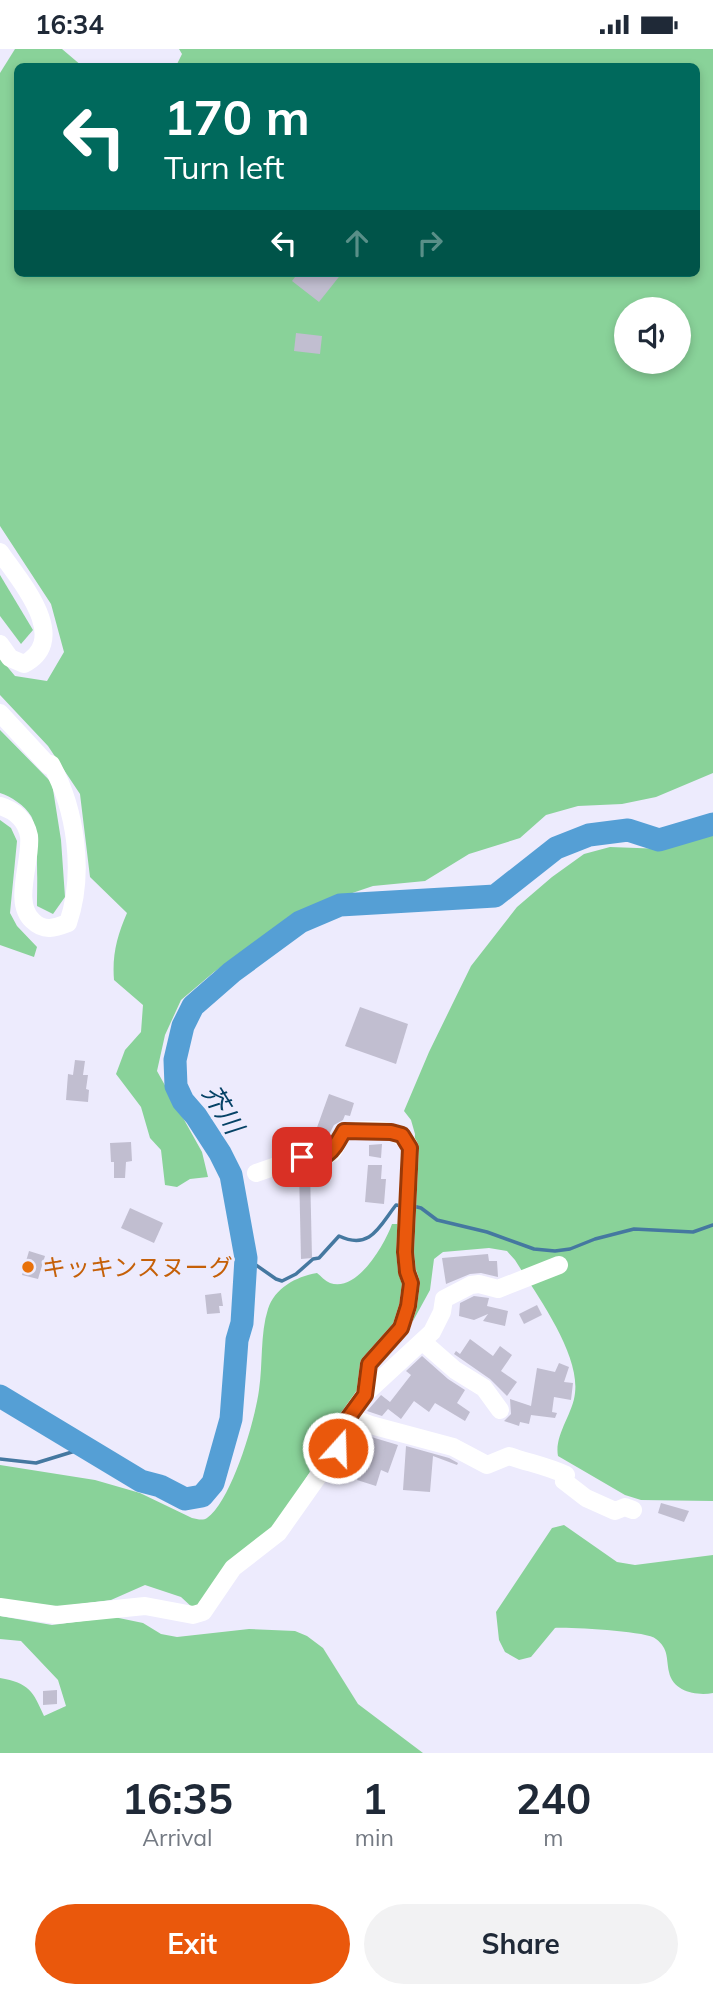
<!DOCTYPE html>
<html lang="en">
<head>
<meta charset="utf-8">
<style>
  :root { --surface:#fff; --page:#f2f2f3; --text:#1f2937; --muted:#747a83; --accent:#ea580c }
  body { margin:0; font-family:Mulish,"Noto Sans JP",sans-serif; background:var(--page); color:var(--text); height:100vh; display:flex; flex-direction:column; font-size:26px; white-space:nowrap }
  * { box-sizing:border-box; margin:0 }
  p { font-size:23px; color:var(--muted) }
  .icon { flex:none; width:38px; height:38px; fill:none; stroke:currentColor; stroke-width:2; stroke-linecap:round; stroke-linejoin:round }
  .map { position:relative; height:1704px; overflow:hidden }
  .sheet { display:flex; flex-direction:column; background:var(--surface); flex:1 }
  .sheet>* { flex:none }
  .hud { position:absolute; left:14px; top:14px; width:686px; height:214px; border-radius:10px; box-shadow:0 4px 10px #0003; background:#00695c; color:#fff; overflow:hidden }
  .controls { position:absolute; left:614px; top:248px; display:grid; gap:14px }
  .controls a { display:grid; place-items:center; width:77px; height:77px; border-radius:50%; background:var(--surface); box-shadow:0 4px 10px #0003; font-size:35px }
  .pin { position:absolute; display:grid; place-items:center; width:60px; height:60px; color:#fff; margin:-30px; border-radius:14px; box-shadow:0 4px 10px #0006 }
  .me { position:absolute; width:77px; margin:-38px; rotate:20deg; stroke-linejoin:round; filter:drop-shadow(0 0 5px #0008) }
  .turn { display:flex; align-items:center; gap:24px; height:147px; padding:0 35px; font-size:32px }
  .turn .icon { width:91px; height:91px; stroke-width:2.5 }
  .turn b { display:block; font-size:49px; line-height:60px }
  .lanes { display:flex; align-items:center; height:66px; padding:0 35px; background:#0003; justify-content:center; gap:35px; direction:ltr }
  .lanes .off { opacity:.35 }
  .eta { display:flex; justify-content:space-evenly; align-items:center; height:119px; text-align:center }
  .eta b { font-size:42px; font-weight:700; line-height:49px }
  .primary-button { display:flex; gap:14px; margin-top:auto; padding:14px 35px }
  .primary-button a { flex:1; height:80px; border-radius:42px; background:var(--accent); color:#fff; font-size:28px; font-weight:700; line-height:80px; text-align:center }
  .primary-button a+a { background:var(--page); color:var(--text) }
  .status { display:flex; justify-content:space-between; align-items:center; height:49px; padding:0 35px; background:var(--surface); direction:ltr }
  .status svg { height:19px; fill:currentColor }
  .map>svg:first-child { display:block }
  .forest { fill:#89d299; fill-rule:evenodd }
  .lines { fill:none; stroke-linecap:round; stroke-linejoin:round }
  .stream { stroke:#4578a0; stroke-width:3.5 }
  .river { stroke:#559fd5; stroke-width:23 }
  .building { fill:#c1bed0 }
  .minor { stroke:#fff; stroke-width:18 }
  .route-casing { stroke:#983908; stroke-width:18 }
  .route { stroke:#ea580c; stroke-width:12 }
  .food-dot { fill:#e8710a; stroke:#edebfd; stroke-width:2.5 }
  .labels { text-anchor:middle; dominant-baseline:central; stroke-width:6; stroke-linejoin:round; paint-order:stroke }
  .food-label { font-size:24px; fill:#c56008; stroke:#edebfd; text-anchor:start }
  .water-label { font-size:26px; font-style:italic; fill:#054266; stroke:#edebfd }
</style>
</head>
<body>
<div class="status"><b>16:34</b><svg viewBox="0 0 49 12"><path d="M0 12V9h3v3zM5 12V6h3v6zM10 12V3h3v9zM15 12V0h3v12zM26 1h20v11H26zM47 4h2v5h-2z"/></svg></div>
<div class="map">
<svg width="713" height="1704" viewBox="0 0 713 1704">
  <rect width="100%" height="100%" fill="#edebfd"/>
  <g class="forest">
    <path d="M 15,0 L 62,0 L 82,17 L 18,18 L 18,224 L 696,224 L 696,18 L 176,17 L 182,5 L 179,0 L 713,0 L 713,724 L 656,748 L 622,755 L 578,757 L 546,766 L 520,789 L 469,805 L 425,832 L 373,837 L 299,862 L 214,923 L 181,951 L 165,986 L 157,1022 L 202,1103 L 208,1128 L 190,1130 L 177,1138 L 165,1136 L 161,1101 L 150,1089 L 141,1058 L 116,1025 L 125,1001 L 141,983 L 143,956 L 114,931 C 112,906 117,887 127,864 L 90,828 L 80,745 L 48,697 L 0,646 L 0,609 L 15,627 L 47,632 L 64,603 L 51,555 L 0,477 L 0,24 ZM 626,261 L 679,261 L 679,313 L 626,313 Z"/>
    <polygon points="0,526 33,581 21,595 0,567"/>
    <path d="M 0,681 L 52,734 L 61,791 L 65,848 L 53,865 L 37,857 C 37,840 39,780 31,767 C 25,757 11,747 0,744 Z"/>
    <polygon points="0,771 11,779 17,792 10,864 17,877 37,898 34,908 0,896"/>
    <path d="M 713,784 L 713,1452 L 641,1451 L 625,1446 L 558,1407 C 554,1386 573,1365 575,1344 C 580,1304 536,1245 515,1211 L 507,1202 L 489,1199 L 443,1203 L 434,1210 L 430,1241 L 413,1272 L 410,1174 L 415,1085 L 411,1071 L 404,1062 L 429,1003 L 471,917 L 517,858 L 552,828 L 584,805 L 610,798 L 664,800 Z"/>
    <path d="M 392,1175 L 400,1175 L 406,1240 L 396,1270 L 327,1404 L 312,1399 L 305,1408 L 310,1423 L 274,1479 L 200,1560 L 194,1560 L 181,1548 L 145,1536 L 111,1551 L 56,1558 L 0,1551 L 0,1416 L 95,1431 L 140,1444 L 192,1469 C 197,1470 203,1472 207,1469 C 232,1451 255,1371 259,1341 C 263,1315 260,1285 268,1260 C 275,1239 295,1228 317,1224 C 321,1227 325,1232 330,1234 C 357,1244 385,1195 392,1175 Z"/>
    <path d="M 564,1476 L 617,1513 L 635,1516 L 713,1506 L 713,1644 C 697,1647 673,1643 669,1623 C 666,1609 669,1600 656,1590 C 647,1582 570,1578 555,1579 L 531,1608 L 519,1611 L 505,1603 L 499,1591 L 496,1563 L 552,1479 Z"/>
    <path d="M 0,1567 L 52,1576 L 114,1568 L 143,1574 L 161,1585 L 177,1588 L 249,1580 L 295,1582 L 307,1587 L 323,1599 L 358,1655 L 423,1704 L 0,1704 L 0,1629 C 29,1634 33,1642 44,1667 L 66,1657 L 58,1631 L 21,1592 L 0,1590 Z"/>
  </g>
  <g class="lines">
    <g class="stream">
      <polyline points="413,1157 421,1159 437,1171 487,1183 534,1200 555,1202 570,1200 595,1190 634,1180 693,1183 713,1176"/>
      <path d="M 246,1209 L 276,1230 L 282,1232 L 296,1225 L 313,1210 L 319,1209 L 339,1187 C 371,1202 380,1176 396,1156 L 402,1157"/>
      <polyline points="0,1410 36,1414 85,1399"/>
    </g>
    <polyline class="river" points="0,1347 141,1432 160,1437 185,1450 202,1447 213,1434 231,1370 237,1291 242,1274 246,1209 231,1126 220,1104 196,1067 183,1052 176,1037 175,1011 183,977 193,957 232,923 300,873 340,856 495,847 556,799 589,786 628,781 659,791 713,775"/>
  </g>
  <g class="building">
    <polygon points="298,224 342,224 319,253 292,232"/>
    <polygon points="296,284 322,287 320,305 294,302"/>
    <polygon points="360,958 408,975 396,1015 345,997"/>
    <polygon points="75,1011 85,1012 83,1026 88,1026 86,1040 89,1041 88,1053 66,1051 68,1025 73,1026"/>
    <polygon points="329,1045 354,1054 350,1067 345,1066 343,1071 334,1076 324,1095 315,1099 310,1098"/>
    <polygon points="131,1093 132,1112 126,1113 125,1129 114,1129 114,1113 111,1113 110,1094"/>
    <polygon points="382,1095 381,1109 369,1107 369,1096"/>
    <polygon points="368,1116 382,1116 381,1130 386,1130 384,1155 365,1153"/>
    <polygon points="303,1120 310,1121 312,1209 301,1210 299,1121"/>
    <polygon points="130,1159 163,1174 154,1194 121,1179"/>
    <polygon points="29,1202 45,1207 38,1230 22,1226"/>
    <polygon points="488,1205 489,1212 497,1212 498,1228 481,1224 470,1225 446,1235 442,1209"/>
    <polygon points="221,1244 223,1257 219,1257 220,1264 207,1265 205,1246"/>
    <polygon points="474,1247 489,1249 487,1257 508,1262 505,1277 483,1272 488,1265 474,1271 459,1267 460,1254"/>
    <polygon points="537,1256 542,1266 524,1275 519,1265"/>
    <polygon points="470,1290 493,1307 500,1297 512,1306 501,1322 517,1333 507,1347 490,1330 454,1305 456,1302 460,1305"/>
    <polygon points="422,1307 448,1330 465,1341 457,1354 470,1363 465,1372 435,1354 429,1363 414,1352 401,1370 388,1360 382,1367 367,1362 381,1346 390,1353 411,1326 406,1322"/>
    <polygon points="559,1314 569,1318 564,1333 573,1334 571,1351 554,1348 552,1363 557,1364 555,1369 531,1366 529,1375 520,1373 519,1377 504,1372 511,1365 510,1350 531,1357 537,1319 555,1323"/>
    <polygon points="368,1387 398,1396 388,1424 381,1421 376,1437 357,1431"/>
    <polygon points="406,1397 449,1409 458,1414 457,1416 433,1407 430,1443 403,1441"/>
    <polygon points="661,1454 689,1462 684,1473 658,1464"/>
    <polygon points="57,1641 57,1655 43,1656 43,1642"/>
  </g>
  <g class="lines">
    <g class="minor">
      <path d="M 0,503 C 19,531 72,590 24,615 L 10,609 L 0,595"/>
      <path d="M 0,664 L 49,717 L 51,715 C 76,761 85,824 68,874 C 55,879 44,883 33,872 C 12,854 32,812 29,787 C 26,771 14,761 0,757"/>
      <path d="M 256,1124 L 302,1108 L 316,1111 L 332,1104 L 344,1082 C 366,1082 401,1075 410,1099 L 405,1203 L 407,1222 L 411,1234 L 408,1257 L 401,1279 L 369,1315 L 365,1346"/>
      <polyline points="423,1293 455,1321 484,1339 500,1361"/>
      <path d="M 349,1368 L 371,1376 L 453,1398 L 487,1416 L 509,1407 C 529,1414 547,1417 566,1426 L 564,1432 L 586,1449 L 615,1462 L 625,1458 L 633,1461"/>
      <polyline points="0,1558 56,1566 145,1557 193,1566 203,1563 233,1519 278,1484 338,1399 349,1368 366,1344 432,1283 442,1263 444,1250 471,1236 479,1235 498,1240 559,1216"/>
    </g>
  </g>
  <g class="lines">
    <defs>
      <path id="route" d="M 302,1108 C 328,1113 332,1103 344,1082 L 391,1083 L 402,1086 L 410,1099 L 405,1203 L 407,1223 L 411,1234 L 408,1257 L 401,1279 L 369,1315 L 365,1346 L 349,1368 L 338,1399"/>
    </defs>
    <use href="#route" class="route-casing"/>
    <use href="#route" class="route"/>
  </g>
  <circle class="food-dot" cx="28" cy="1218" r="7"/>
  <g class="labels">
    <g class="food-label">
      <text x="42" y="1218">キッキンスヌーグ</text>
    </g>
    <g class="water-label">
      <text transform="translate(223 1060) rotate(58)">芥川</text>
    </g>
  </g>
</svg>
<div class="controls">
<a><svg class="icon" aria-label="sound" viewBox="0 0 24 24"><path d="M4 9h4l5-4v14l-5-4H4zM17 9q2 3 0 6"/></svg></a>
</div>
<div class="pin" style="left:302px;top:1108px;background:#d93025"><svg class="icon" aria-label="arrive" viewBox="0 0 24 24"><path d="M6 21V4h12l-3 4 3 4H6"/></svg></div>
<svg class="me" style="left:338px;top:1399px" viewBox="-20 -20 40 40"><circle r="17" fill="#ea580c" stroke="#fff" stroke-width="3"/><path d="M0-11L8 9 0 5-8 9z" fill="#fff"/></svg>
<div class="hud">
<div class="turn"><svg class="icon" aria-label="left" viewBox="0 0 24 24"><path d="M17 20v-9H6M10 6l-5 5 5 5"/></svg><div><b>170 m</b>Turn left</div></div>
<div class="lanes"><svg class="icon" aria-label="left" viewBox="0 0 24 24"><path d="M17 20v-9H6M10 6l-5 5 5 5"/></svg><svg class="icon off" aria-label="ahead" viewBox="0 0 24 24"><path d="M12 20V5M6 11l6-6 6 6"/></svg><svg class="icon off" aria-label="right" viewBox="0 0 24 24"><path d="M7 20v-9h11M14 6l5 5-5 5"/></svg></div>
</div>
</div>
<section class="sheet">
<div class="eta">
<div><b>16:35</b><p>Arrival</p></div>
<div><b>1</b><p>min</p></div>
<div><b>240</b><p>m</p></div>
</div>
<div class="primary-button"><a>Exit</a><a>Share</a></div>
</section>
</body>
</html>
